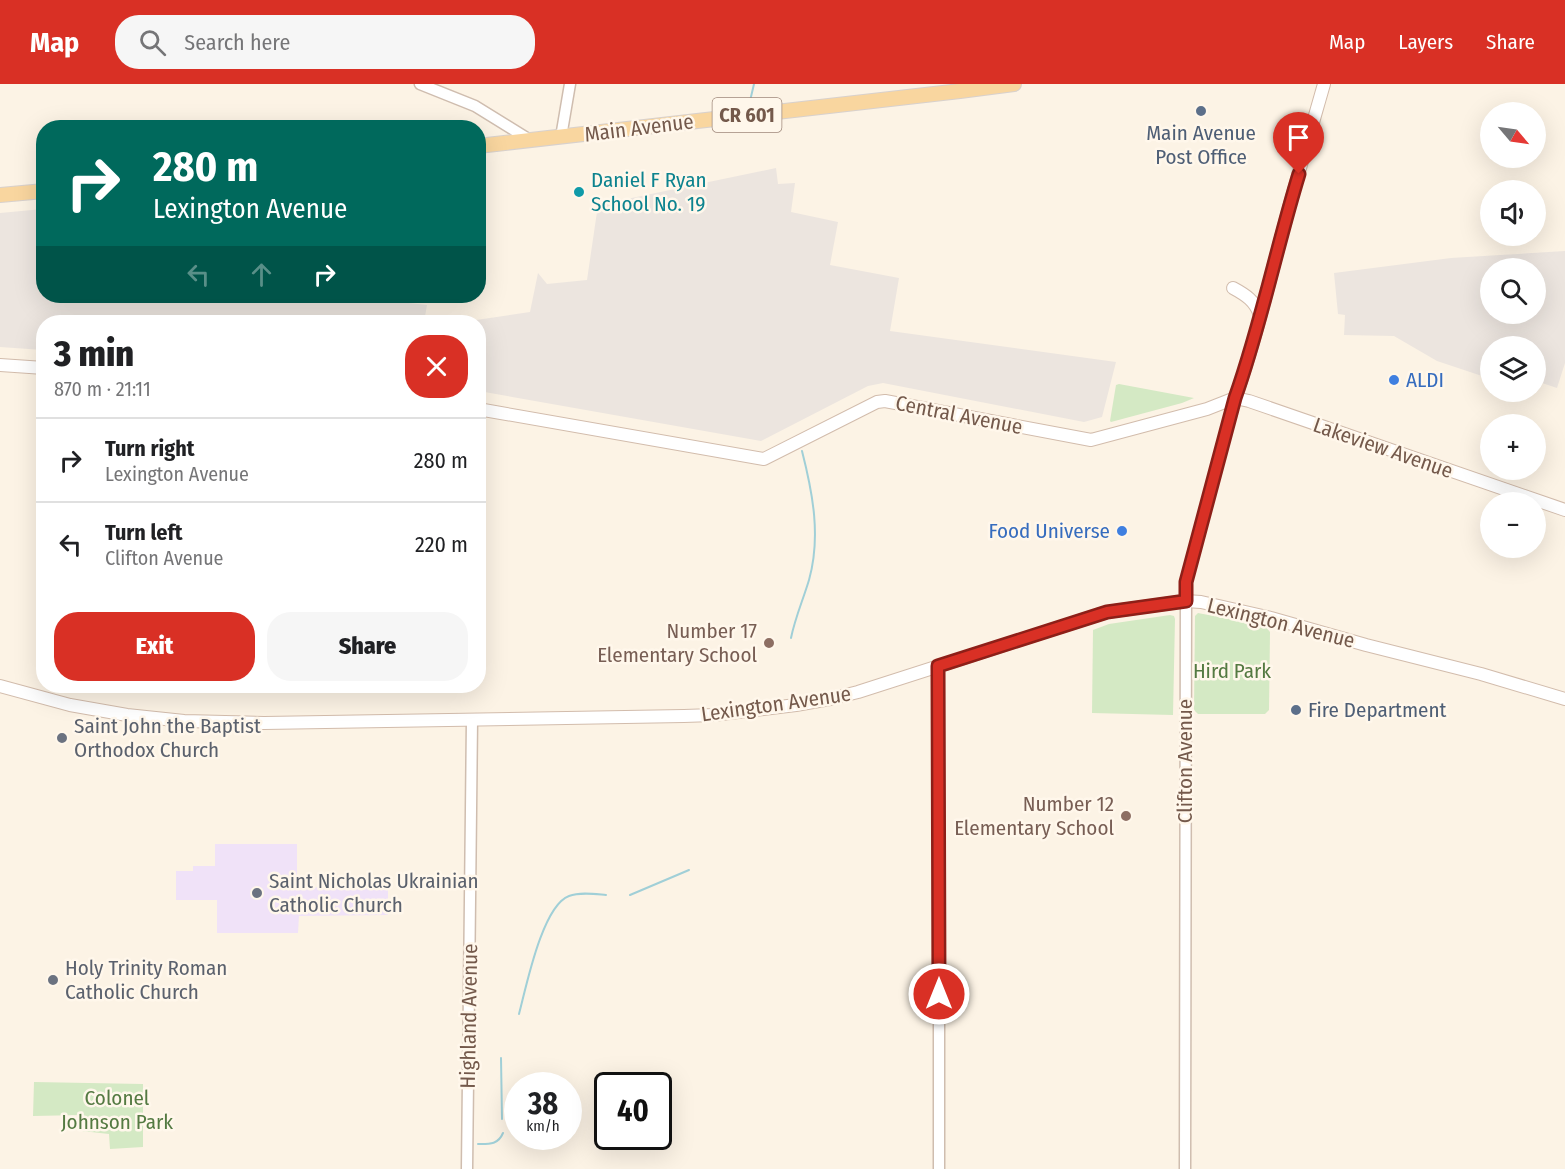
<!DOCTYPE html>
<html lang="en">
<head>
<meta charset="utf-8">
<style>
  :root { --surface:#fff; --page:#f6f6f6; --text:#202124; --muted:#757577; --line:#e0e0e0; --accent:#d93025 }
  body { margin:0; font-family:"Fira Sans Condensed",sans-serif; background:var(--page); color:var(--text); height:100vh; display:flex; flex-direction:column; font-size:22px; white-space:nowrap }
  * { box-sizing:border-box; margin:0 }
  p { font-size:20px; color:var(--muted) }
  .icon { flex:none; width:33px; height:33px; fill:none; stroke:currentColor; stroke-width:2; stroke-linecap:round; stroke-linejoin:round }
  .map { position:relative; flex:1; overflow:hidden }
  .drawer { position:absolute; left:36px; top:231px; width:450px; height:378px; display:flex; flex-direction:column; background:var(--surface); border-radius:24px; box-shadow:0 6px 24px #0002 }
  .drawer>* { flex:none }
  .banner { position:absolute; left:36px; top:36px; width:450px; height:183px; border-radius:24px; box-shadow:0 6px 24px #0002; background:#00695c; color:#fff; overflow:hidden }
  .needle { width:39px; rotate:119deg }
  .fabs { position:absolute; left:1480px; top:18px; display:grid; gap:12px }
  .fabs a { display:grid; place-items:center; width:66px; height:66px; border-radius:50%; background:var(--surface); box-shadow:0 6px 24px #0002; font-size:30px }
  .speed { position:absolute; left:504px; top:988px; display:flex; gap:12px; font-size:30px; font-weight:700; text-align:center }
  .speed>* { display:grid; place-content:center; width:78px; height:78px; border-radius:50%; background:var(--surface); box-shadow:0 6px 24px #0002; line-height:1 }
  .speed small { font-size:15px; font-weight:400 }
  .speed .limit { border:3px solid #111; border-radius:9px; background:#fff; color:#111 }
  .pin { position:absolute; display:grid; place-items:center; width:51px; height:51px; color:#fff; margin:-62px -26px; border-radius:50% 50% 50% 0; rotate:-45deg; box-shadow:0 0 6px #0007 }
  .pin .icon { rotate:45deg }
  .me { position:absolute; width:66px; margin:-33px; rotate:0deg; stroke-linejoin:round; filter:drop-shadow(0 0 4px #0008) }
  .turn { display:flex; align-items:center; gap:21px; height:126px; padding:0 18px; font-size:27px }
  .turn .icon { width:78px; height:78px; stroke-width:2.5 }
  .turn b { display:block; font-size:42px; line-height:51px }
  .lanes { display:flex; align-items:center; height:57px; padding:0 18px; background:#0003; justify-content:center; gap:30px; direction:ltr }
  .lanes .off { opacity:.35 }
  .round { display:grid; place-items:center; flex:none; width:63px; height:63px; border-radius:24px; background:var(--page) }
  .overview { display:flex; align-items:center; justify-content:space-between; height:102px; padding:0 18px }
  h1 { font-size:36px; font-weight:800; line-height:45px }
  .primary-button { display:flex; gap:12px; margin-top:auto; padding:12px 18px }
  .primary-button a { flex:1; height:69px; border-radius:24px; background:var(--accent); color:#fff; font-size:24px; font-weight:800; line-height:69px; text-align:center }
  .primary-button a+a { background:var(--page); color:var(--text) }
  ul { padding:0; list-style:none }
  li { display:flex; align-items:center; gap:18px; height:84px; padding:0 18px; border-top:2px solid var(--line) }
  li div { flex:1 }
  li b { display:block; font-size:22px }
  li em { font-style:normal }
  header { display:flex; align-items:center; gap:36px; box-sizing:border-box; height:84px; padding:0 30px; background:var(--accent); color:#fff }
  header strong { font-size:28px }
  nav { display:flex; gap:33px; margin-inline-start:auto; font-size:21px }
  .search { width:420px; height:54px; background:var(--page); display:flex; align-items:center; gap:15px; box-sizing:border-box; padding:0 21px; border-radius:24px; color:var(--muted); font-size:22px }
  .map>svg:first-child { display:block }
  .industrial { fill:#ece5df; fill-rule:evenodd }
  .education { fill:#f0e2f8 }
  .green { fill:#d4e9c4 }
  .lines { fill:none; stroke-linecap:round; stroke-linejoin:round }
  .stream { stroke:#a0cfd7; stroke-width:2 }
  .tertiary-casing { stroke:#cfbdaf; stroke-width:13 }
  .secondary-casing { stroke:#d2bcac; stroke-width:14 }
  .primary-casing { stroke:#d8d1cd; stroke-width:16 }
  .tertiary { stroke:#fff; stroke-width:10 }
  .secondary { stroke:#fff; stroke-width:12 }
  .primary { stroke:#f9d69f; stroke-width:14 }
  .route-casing { stroke:#8d1f18; stroke-width:15 }
  .route { stroke:#d93025; stroke-width:10 }
  .service-dot { fill:#5c6f8a; stroke:#fff7eb; stroke-width:2 }
  .culture-dot { fill:#0f9aa8; stroke:#fff7eb; stroke-width:2 }
  .shop-dot { fill:#3f7fe0; stroke:#fff7eb; stroke-width:2 }
  .education-dot { fill:#8d6e63; stroke:#fff7eb; stroke-width:2 }
  .worship-dot { fill:#6b7280; stroke:#fff7eb; stroke-width:2 }
  .labels { text-anchor:middle; dominant-baseline:central; stroke-width:5; stroke-linejoin:round; paint-order:stroke }
  .shield { fill:#fff7eb; stroke:#9e887b; stroke-width:1.5 }
  .shield-label { font-size:20px; font-weight:bold; fill:#74594b }
  .street-label { font-size:21px; fill:#74594b; stroke:#fff7eb }
  .service-label { font-size:21px; fill:#4e5e75; stroke:#fff7eb }
  .culture-label { font-size:21px; fill:#0d838f; stroke:#fff7eb; text-anchor:start }
  .shop-label { font-size:21px; fill:#366cbe; stroke:#fff7eb; text-anchor:start }
  .education-label { font-size:21px; fill:#785e54; stroke:#fff7eb; text-anchor:end }
  .park-label { font-size:21px; fill:#547a42; stroke:#fff7eb }
  .worship-label { font-size:21px; fill:#5b616d; stroke:#fff7eb; text-anchor:start }
</style>
</head>
<body>
<header>
<strong>Map</strong>
<div class="search"><svg class="icon" aria-label="search" viewBox="0 0 24 24"><circle cx="10" cy="10" r="6"/><path d="M15 15l6 6"/></svg>Search here</div>
<nav><a>Map</a><a>Layers</a><a>Share</a></nav>
</header>
<div class="map">
<svg width="1565" height="1085" viewBox="0 0 1565 1085">
  <rect width="100%" height="100%" fill="#fcf3e5"/>
  <g class="industrial">
    <polygon points="776,84 778,100 795,99 791,128 838,138 830,181 899,194 890,247 1116,278 1102,333 1084,338 883,299 868,302 761,357 479,307 478,238 463,238 530,228 538,189 547,200 587,196 598,121"/>
    <polygon points="43,125 44,212 344,212 427,221 424,238 44,238 43,266 0,263 0,129"/>
    <path d="M 1565,167 L 1565,279 L 1557,304 L 1536,297 L 1536,262 L 1491,262 L 1491,295 L 1437,277 L 1394,252 L 1344,251 L 1345,231 L 1338,230 L 1334,189 L 1451,174 ZM 1491,184 L 1536,184 L 1536,230 L 1491,230 Z"/>
  </g>
  <polygon class="education" points="215,760 297,760 297,803 362,804 364,802 388,801 388,831 299,832 298,849 217,849 217,816 176,816 176,787 193,787 193,782 215,782"/>
  <g class="green">
    <polygon points="1119,300 1194,314 1182,319 1111,338 1110,337 1116,301"/>
    <polygon points="1198,529 1265,542 1270,548 1269,626 1265,630 1198,630 1194,626 1195,532"/>
    <polygon points="1170,531 1174,532 1175,535 1173,631 1092,629 1093,546 1109,540"/>
    <polygon points="34,998 143,1000 143,1063 110,1065 109,1050 82,1047 81,1031 33,1032"/>
  </g>
  <g class="lines">
    <g class="stream">
      <polyline points="750,17 754,0"/>
      <path d="M 791,554 C 795,534 803,516 809,496 C 821,453 813,410 802,367"/>
      <polyline points="630,811 689,786"/>
      <path d="M 519,930 C 526,904 542,822 569,812 C 580,808 594,810 606,811"/>
      <polyline points="501,974 502,1035"/>
      <path d="M 478,1060 C 489,1060 498,1061 503,1049"/>
    </g>
    <defs>
      <g id="tertiary">
        <polyline points="420,0 475,22 530,56"/>
        <polyline points="561,53 570,0"/>
        <polyline points="938,582 939,869 939,1085"/>
        <polyline points="467,1085 472,636"/>
        <polyline points="1185,1085 1186,498 1235,314"/>
      </g>
      <g id="secondary">
        <path d="M 1233,204 C 1246,211 1255,217 1260,231"/>
        <polyline points="0,281 44,284"/>
        <polyline points="1235,314 1249,317 1565,426"/>
        <path d="M 1235,314 C 1255,259 1268,202 1283,146 C 1296,97 1310,49 1324,0"/>
        <polyline points="478,325 764,375 877,318 885,317 1091,356 1207,325 1235,314"/>
        <polyline points="0,602 70,621 127,631 184,637 264,639 684,632 713,631 796,621 830,615 858,608 1107,528 1186,517 1201,518 1271,534 1366,561 1481,590 1565,615"/>
      </g>
      <g id="primary">
        <polyline points="478,62 960,7 1014,0"/>
        <polyline points="0,111 44,107"/>
      </g>
    </defs>
    <use href="#tertiary" class="tertiary-casing"/>
    <use href="#secondary" class="secondary-casing"/>
    <use href="#primary" class="primary-casing"/>
    <use href="#tertiary" class="tertiary"/>
    <use href="#secondary" class="secondary"/>
    <use href="#primary" class="primary"/>
  </g>
  <g class="lines">
    <defs>
      <path id="route" d="M 939,910 L 938,582 L 1107,528 L 1186,517 L 1186,498 L 1235,314 C 1261,241 1276,165 1299,90"/>
    </defs>
    <use href="#route" class="route-casing"/>
    <use href="#route" class="route"/>
  </g>
  <g class="service-dot">
    <circle cx="1201" cy="27" r="6"/>
    <circle cx="1296" cy="626" r="6"/>
  </g>
  <circle class="culture-dot" cx="579" cy="108" r="6"/>
  <g class="shop-dot">
    <circle cx="1394" cy="296" r="6"/>
    <circle cx="1122" cy="447" r="6"/>
  </g>
  <g class="education-dot">
    <circle cx="769" cy="559" r="6"/>
    <circle cx="1126" cy="732" r="6"/>
  </g>
  <g class="worship-dot">
    <circle cx="62" cy="654" r="6"/>
    <circle cx="257" cy="809" r="6"/>
    <circle cx="53" cy="896" r="6"/>
  </g>
  <g class="labels">
    <rect class="shield" x="712.5" y="14" width="69" height="34" rx="4.5"/>
    <g class="shield-label">
      <text x="747" y="31">CR 601</text>
    </g>
    <g class="street-label">
      <text transform="translate(639 44) rotate(-7)">Main Avenue</text>
      <text transform="translate(959 331) rotate(11)">Central Avenue</text>
      <text transform="translate(1383 364) rotate(19)">Lakeview Avenue</text>
      <text transform="translate(1281 539) rotate(14)">Lexington Avenue</text>
      <text transform="translate(776 620) rotate(-8)">Lexington Avenue</text>
      <text transform="translate(1185 677) rotate(-90)">Clifton Avenue</text>
      <text transform="translate(469 932) rotate(-89)">Highland Avenue</text>
    </g>
    <g class="service-label">
      <text x="1201" y="49">Main Avenue<tspan x="1201" dy="24">Post Office</tspan></text>
      <text x="1308" y="626" text-anchor="start">Fire Department</text>
    </g>
    <g class="culture-label">
      <text x="591" y="96">Daniel F Ryan<tspan x="591" dy="24">School No. 19</tspan></text>
    </g>
    <g class="shop-label">
      <text x="1406" y="296">ALDI</text>
      <text x="1110" y="447" text-anchor="end">Food Universe</text>
    </g>
    <g class="education-label">
      <text x="757" y="547">Number 17<tspan x="757" dy="24">Elementary School</tspan></text>
      <text x="1114" y="720">Number 12<tspan x="1114" dy="24">Elementary School</tspan></text>
    </g>
    <g class="park-label">
      <text x="1232" y="587">Hird Park</text>
      <text x="117" y="1014">Colonel<tspan x="117" dy="24">Johnson Park</tspan></text>
    </g>
    <g class="worship-label">
      <text x="74" y="642">Saint John the Baptist<tspan x="74" dy="24">Orthodox Church</tspan></text>
      <text x="269" y="797">Saint Nicholas Ukrainian<tspan x="269" dy="24">Catholic Church</tspan></text>
      <text x="65" y="884">Holy Trinity Roman<tspan x="65" dy="24">Catholic Church</tspan></text>
    </g>
  </g>
</svg>
<div class="fabs">
<a><svg class="needle" viewBox="-14 -14 28 28"><path d="M0-13l5 13h-10z" fill="#e53935"/><path d="M0 13l5-13h-10z" fill="#757577"/></svg></a>
<a><svg class="icon" aria-label="sound" viewBox="0 0 24 24"><path d="M4 9h4l5-4v14l-5-4H4zM17 9q2 3 0 6"/></svg></a>
<a><svg class="icon" aria-label="search" viewBox="0 0 24 24"><circle cx="10" cy="10" r="6"/><path d="M15 15l6 6"/></svg></a>
<a><svg class="icon" aria-label="layers" viewBox="0 0 24 24"><path d="M12 4l9 5-9 5-9-5zM3 14l9 5 9-5"/></svg></a>
<a>+</a>
<a>−</a>
</div>
<div class="speed"><div>38<small>km/h</small></div><div class="limit">40</div></div>
<div class="pin" style="left:1299px;top:90px;background:#d93025"><svg class="icon" aria-label="arrive" viewBox="0 0 24 24"><path d="M6 21V4h12l-3 4 3 4H6"/></svg></div>
<svg class="me" style="left:939px;top:910px" viewBox="-20 -20 40 40"><circle r="17" fill="#d93025" stroke="#fff" stroke-width="3"/><path d="M0-11L8 9 0 5-8 9z" fill="#fff"/></svg>
<div class="banner">
<div class="turn"><svg class="icon" aria-label="right" viewBox="0 0 24 24"><path d="M7 20v-9h11M14 6l5 5-5 5"/></svg><div><b>280 m</b>Lexington Avenue</div></div>
<div class="lanes"><svg class="icon off" aria-label="left" viewBox="0 0 24 24"><path d="M17 20v-9H6M10 6l-5 5 5 5"/></svg><svg class="icon off" aria-label="ahead" viewBox="0 0 24 24"><path d="M12 20V5M6 11l6-6 6 6"/></svg><svg class="icon" aria-label="right" viewBox="0 0 24 24"><path d="M7 20v-9h11M14 6l5 5-5 5"/></svg></div>
</div>
<section class="drawer">
<div class="overview"><div><h1>3 min</h1><p>870 m · 21:11</p></div><a class="round" style="background:#d93025;color:#fff"><svg class="icon" aria-label="close" viewBox="0 0 24 24"><path d="M6 6l12 12M18 6L6 18"/></svg></a></div>
<ul>
<li><svg class="icon" aria-label="right" viewBox="0 0 24 24"><path d="M7 20v-9h11M14 6l5 5-5 5"/></svg><div><b>Turn right</b><p>Lexington Avenue</p></div><em>280 m</em></li>
<li><svg class="icon" aria-label="left" viewBox="0 0 24 24"><path d="M17 20v-9H6M10 6l-5 5 5 5"/></svg><div><b>Turn left</b><p>Clifton Avenue</p></div><em>220 m</em></li>
</ul>
<div class="primary-button"><a>Exit</a><a>Share</a></div>
</section>
</div>
</body>
</html>
